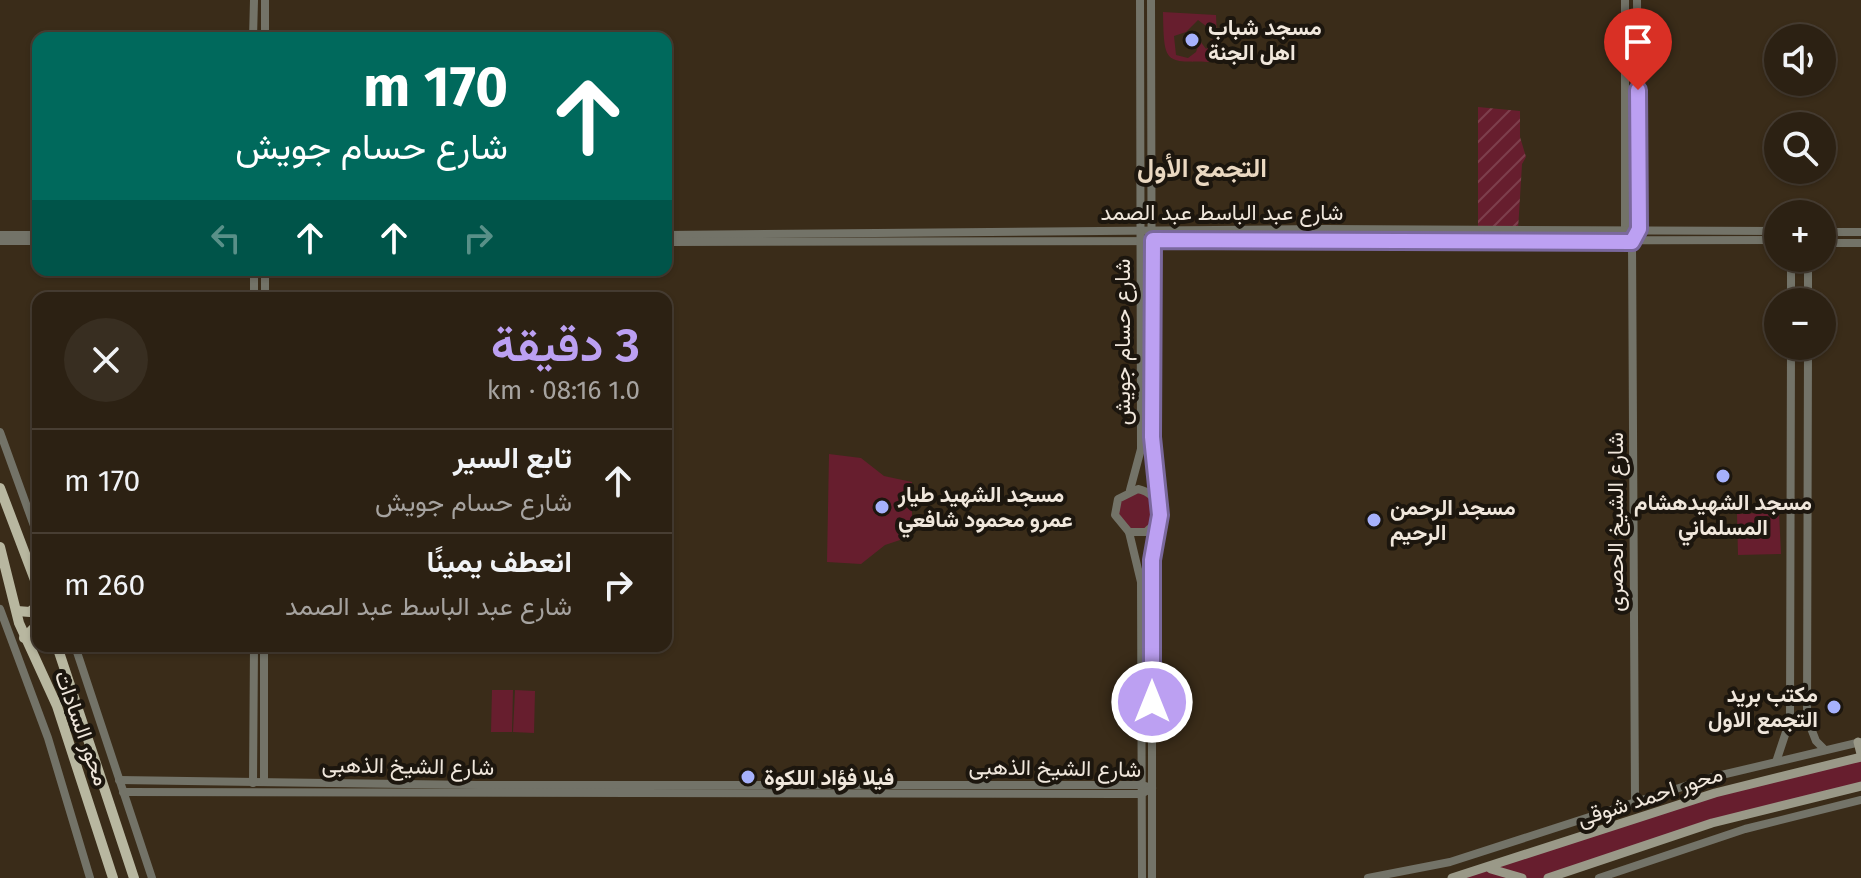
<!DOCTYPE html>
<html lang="ar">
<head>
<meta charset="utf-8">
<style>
  :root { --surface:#2c2113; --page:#382e21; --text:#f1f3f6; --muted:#a6a3a0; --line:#483e33; --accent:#bca0f2 }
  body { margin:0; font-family:"Fira Sans",Vazirmatn,sans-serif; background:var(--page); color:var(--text); direction:rtl; height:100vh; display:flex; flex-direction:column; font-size:30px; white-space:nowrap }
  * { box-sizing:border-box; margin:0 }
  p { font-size:26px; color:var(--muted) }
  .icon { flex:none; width:44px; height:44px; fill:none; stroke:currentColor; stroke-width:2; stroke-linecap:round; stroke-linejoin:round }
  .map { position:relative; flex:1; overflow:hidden; direction:ltr }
  .sheet { position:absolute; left:32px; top:292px; width:640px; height:360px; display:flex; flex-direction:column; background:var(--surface); border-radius:16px; box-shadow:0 2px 6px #0004,0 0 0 2px var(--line); direction:rtl }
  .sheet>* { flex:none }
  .guide { position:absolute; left:32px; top:32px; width:640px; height:244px; border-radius:16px; box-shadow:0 2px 6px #0004,0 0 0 2px var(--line); direction:rtl; background:#00695c; color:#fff; overflow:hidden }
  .fabs { position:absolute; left:1764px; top:24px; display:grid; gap:16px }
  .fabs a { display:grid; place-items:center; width:72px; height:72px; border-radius:50%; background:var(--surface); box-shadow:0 2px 6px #0004,0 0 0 2px var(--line); font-size:40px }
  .pin { position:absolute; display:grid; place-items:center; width:68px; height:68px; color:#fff; margin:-82px -34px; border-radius:50% 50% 50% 0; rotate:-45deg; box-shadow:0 0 8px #0007 }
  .pin .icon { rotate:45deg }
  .me { position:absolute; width:88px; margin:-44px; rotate:0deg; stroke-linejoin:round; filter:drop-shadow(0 0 6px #0008) }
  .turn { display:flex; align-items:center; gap:28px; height:168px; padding:0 32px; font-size:36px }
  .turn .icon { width:104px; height:104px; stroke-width:2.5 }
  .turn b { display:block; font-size:56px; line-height:68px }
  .lanes { display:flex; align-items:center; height:76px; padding:0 32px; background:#0003; justify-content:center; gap:40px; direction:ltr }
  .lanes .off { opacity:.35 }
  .round { display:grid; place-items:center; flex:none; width:84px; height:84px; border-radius:42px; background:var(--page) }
  .head { display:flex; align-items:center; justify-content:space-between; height:136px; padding:0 32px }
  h1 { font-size:48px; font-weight:600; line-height:60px; color:var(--accent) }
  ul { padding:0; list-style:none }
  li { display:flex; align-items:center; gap:24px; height:104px; padding:0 32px; border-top:2px solid var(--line) }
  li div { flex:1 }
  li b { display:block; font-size:30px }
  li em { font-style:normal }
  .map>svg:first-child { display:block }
  .grass { fill:#671e2e; fill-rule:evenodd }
  .garden { fill:url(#garden-furrows) }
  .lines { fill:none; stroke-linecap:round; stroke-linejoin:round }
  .tertiary { stroke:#737368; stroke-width:8 }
  .secondary { stroke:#9a9988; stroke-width:9 }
  .primary { stroke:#b8b7a0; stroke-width:10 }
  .route-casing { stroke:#7a689d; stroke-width:20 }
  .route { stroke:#bca0f2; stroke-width:14 }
  .poi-dot { fill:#a6b1fc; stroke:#1c160e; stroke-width:3 }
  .labels { text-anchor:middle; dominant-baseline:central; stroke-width:8; stroke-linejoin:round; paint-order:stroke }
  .poi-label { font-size:22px; font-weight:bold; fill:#f0e7dc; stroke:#1c160e; text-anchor:start }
  .street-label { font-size:22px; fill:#f0e7dc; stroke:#1c160e }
  .quarter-label { font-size:26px; font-weight:bold; fill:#ead8c1; stroke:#1c160e }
</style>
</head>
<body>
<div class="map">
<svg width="1861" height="878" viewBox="0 0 1861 878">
  <defs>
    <pattern id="garden-furrows" width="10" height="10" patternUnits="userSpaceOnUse" patternTransform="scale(2)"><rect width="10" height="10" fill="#671e2e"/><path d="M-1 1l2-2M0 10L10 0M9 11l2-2" fill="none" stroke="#7d3f4c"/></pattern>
  </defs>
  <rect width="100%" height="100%" fill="#3a2c19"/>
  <g class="grass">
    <path d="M 1163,12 L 1216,15 L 1218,62 C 1165,61 1164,68 1163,12 ZM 1198,20 L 1214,32 L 1210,46 L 1206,49 L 1200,41 L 1196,52 L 1188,58 L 1176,55 L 1174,36 L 1186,32 Z"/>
    <polygon points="829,454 861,458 884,476 912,482 912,536 885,545 861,564 827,562"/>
    <polygon points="1138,489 1160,508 1153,528 1129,532 1115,507 1118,499"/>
    <polygon points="1779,512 1781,554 1738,555 1737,514"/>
    <polygon points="492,690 513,690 512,732 491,732"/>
    <polygon points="515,690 535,691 534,733 513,732"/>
    <polygon points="1861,757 1861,786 1751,812 1548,878 1452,878 1715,793"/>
  </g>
  <polygon class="garden" points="1478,107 1520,111 1520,137 1526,157 1522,164 1518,230 1478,230"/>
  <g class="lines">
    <g class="tertiary">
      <polyline points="1151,0 1152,437 1158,501"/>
      <polyline points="1625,0 1625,229 1632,242 1635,802"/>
      <polyline points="253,38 254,0"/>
      <polyline points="265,38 265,0"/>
      <polyline points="1822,232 1861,232"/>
      <polyline points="0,235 38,235"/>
      <polyline points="666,235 1324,229 1778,231"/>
      <polyline points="0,241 38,241"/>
      <polyline points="666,242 1778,240"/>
      <polyline points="1632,242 1639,229 1637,0"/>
      <polyline points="1822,243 1861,243"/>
      <polyline points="1808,258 1808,302"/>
      <polyline points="254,270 254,298"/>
      <polyline points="265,298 265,270"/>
      <polyline points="1791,302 1791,258"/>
      <polyline points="1808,346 1807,718 1816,741 1825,750"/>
      <polyline points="0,432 38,537"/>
      <polyline points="1130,490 1141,449 1140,0"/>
      <polyline points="1129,532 1141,582 1142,878"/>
      <polyline points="0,609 48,738 90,878"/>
      <polyline points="75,646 152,878"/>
      <polyline points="1777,759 1790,720 1791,346"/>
      <polyline points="119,780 477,785 1142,785 1152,788"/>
      <polyline points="264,782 264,646"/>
      <polyline points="253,783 254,646"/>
      <polyline points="123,792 1119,794 1141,794 1152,788"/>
      <path d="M 1152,878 L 1152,560 C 1154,535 1173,497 1138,489 L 1118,499 L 1115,515 L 1129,532 L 1146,532 L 1158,521"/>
      <polyline points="1368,878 1450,862 1713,777 1861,742"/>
      <polyline points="1599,878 1745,829 1861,800"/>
    </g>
    <g class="secondary">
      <polyline points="1858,742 1861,754"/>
      <polyline points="1491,869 1522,878"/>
      <polyline points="1452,878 1715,793 1861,757"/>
      <polyline points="1548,878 1712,823 1861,786"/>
    </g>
    <g class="primary">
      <polyline points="0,488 38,588"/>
      <polyline points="0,547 19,623 57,706 113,878"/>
      <polyline points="17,611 30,612 38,605"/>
      <polyline points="24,638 38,624"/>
      <polyline points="57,646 134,878"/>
    </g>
  </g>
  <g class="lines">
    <defs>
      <polyline id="route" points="1152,702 1152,560 1160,515 1152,437 1153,240 1632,242 1639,229 1638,90"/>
    </defs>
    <use href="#route" class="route-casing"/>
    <use href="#route" class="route"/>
  </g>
  <g class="poi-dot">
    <circle cx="1192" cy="40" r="8"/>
    <circle cx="1723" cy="476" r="8"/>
    <circle cx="882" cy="507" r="8"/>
    <circle cx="1374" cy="520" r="8"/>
    <circle cx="1834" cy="707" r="8"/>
    <circle cx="748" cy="777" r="8"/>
  </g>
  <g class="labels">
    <g class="poi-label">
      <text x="1208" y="27">مسجد شباب<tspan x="1208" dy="25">اهل الجنة</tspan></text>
      <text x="898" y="494">مسجد الشهيد طيار<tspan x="898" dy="25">عمرو محمود شافعي</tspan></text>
      <text x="1723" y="502" text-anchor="middle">مسجد الشهيدهشام<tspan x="1723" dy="25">المسلماني</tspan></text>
      <text x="1390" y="507">مسجد الرحمن<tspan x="1390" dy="25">الرحيم</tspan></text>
      <text x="1818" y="694" text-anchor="end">مكتب بريد<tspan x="1818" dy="25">التجمع الاول</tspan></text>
      <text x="764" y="777">فيلا فؤاد اللكوة</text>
    </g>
    <g class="street-label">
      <text x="1222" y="212">شارع عبد الباسط عبد الصمد</text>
      <text transform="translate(1122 342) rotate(-90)">شارع حسام جويش</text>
      <text transform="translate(1615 522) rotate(-90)">شارع الشيخ الحصرى</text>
      <text transform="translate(82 728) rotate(70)">محور السادات</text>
      <text transform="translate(408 766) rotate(1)">شارع الشيخ الذهبى</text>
      <text transform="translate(1055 768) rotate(1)">شارع الشيخ الذهبى</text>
      <text transform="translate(1650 796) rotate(-18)">محور احمد شوقى</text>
    </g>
    <g class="quarter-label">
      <text x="1202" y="168">التجمع الأول</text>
    </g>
  </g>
</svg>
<div class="fabs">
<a><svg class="icon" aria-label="sound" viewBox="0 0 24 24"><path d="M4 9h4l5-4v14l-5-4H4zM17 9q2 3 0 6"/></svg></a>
<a><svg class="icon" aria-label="search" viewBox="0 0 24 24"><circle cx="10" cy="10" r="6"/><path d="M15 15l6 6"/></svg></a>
<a>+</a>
<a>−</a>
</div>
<div class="pin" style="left:1638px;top:90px;background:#d93025"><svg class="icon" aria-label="arrive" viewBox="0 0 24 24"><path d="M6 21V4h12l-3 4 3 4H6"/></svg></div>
<svg class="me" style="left:1152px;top:702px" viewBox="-20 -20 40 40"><circle r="17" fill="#bca0f2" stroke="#fff" stroke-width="3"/><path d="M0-11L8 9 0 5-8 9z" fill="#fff"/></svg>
<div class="guide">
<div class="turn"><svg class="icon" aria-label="ahead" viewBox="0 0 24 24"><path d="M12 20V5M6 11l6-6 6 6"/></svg><div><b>170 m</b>شارع حسام جويش</div></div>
<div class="lanes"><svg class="icon off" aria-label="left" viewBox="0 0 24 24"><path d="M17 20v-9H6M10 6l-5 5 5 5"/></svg><svg class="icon" aria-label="ahead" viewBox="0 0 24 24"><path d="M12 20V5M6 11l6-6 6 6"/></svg><svg class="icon" aria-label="ahead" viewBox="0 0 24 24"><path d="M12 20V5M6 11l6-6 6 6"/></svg><svg class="icon off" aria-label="right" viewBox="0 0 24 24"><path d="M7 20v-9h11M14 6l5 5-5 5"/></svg></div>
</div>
<section class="sheet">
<div class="head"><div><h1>3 دقيقة</h1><p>1.0 km · 08:16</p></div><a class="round"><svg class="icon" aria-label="close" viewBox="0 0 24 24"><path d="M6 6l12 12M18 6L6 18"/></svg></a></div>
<ul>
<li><svg class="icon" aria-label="ahead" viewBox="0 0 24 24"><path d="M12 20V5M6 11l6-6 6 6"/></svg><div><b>تابع السير</b><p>شارع حسام جويش</p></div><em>170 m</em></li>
<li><svg class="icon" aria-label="right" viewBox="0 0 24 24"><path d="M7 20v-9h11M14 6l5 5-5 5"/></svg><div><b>انعطف يمينًا</b><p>شارع عبد الباسط عبد الصمد</p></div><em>260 m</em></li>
</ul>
</section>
</div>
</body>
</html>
